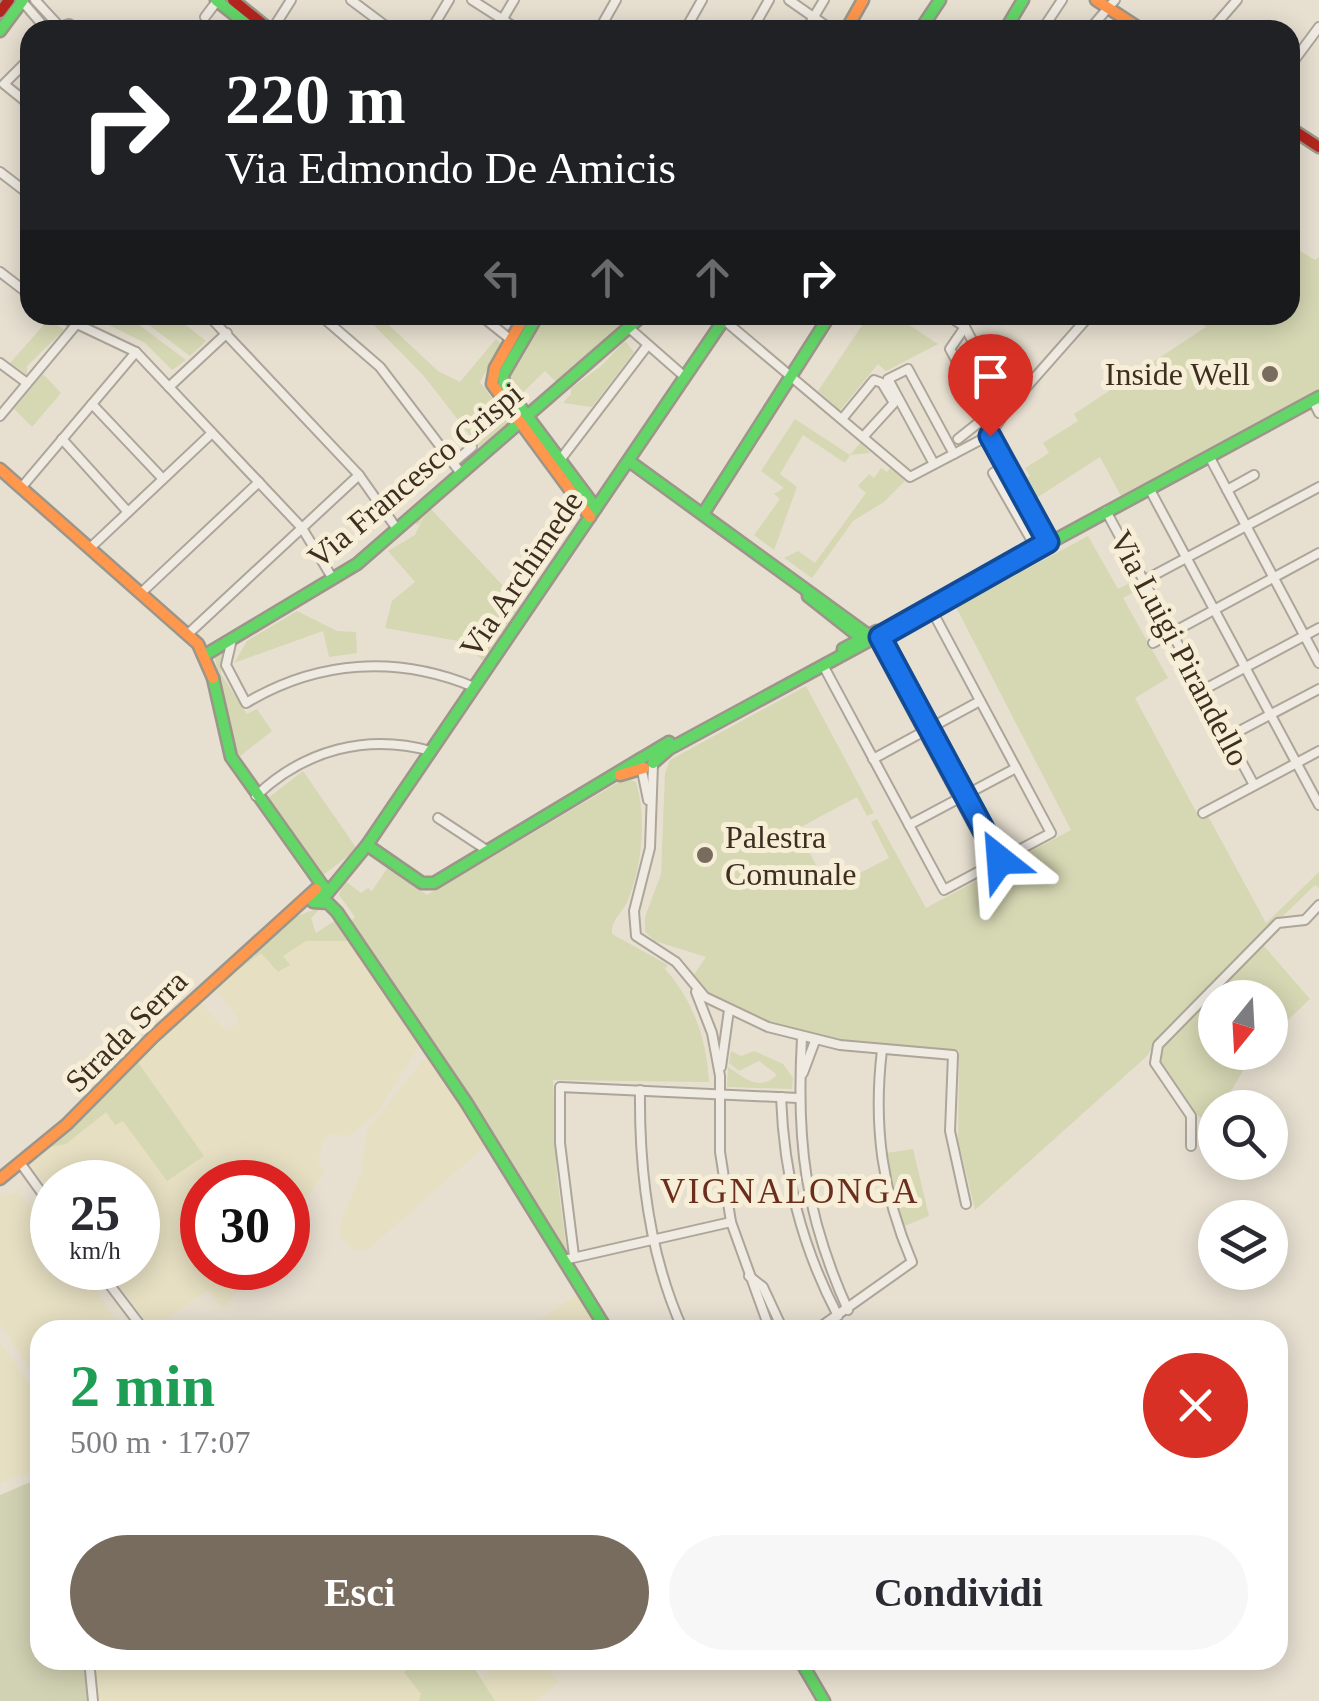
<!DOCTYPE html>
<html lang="it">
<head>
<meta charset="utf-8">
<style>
  :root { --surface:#fff; --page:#f7f7f7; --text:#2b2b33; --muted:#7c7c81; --accent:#786c5e }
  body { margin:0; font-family:Georgia,serif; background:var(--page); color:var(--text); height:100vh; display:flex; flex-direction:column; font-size:38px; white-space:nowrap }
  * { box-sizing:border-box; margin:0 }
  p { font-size:32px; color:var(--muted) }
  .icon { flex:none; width:55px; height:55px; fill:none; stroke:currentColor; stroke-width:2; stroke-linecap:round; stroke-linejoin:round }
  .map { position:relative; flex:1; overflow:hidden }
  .sheet { position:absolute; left:30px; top:1320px; width:1258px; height:350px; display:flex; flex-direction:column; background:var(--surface); border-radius:30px; box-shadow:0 5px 25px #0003 }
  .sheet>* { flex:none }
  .hud { position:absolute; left:20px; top:20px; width:1280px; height:305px; border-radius:30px; box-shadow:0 5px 25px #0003; background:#202124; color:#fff; overflow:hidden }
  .needle { width:65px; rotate:198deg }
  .tools { position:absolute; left:1198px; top:980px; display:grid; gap:20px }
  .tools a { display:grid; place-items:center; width:90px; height:90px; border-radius:50%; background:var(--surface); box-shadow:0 5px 25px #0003; font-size:50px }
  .speed { position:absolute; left:30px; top:1160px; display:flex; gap:20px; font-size:50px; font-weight:700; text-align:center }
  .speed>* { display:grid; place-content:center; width:130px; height:130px; border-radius:50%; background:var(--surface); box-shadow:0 5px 25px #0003; line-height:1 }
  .speed small { font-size:25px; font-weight:400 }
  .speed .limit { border:15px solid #d22; background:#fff; color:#111 }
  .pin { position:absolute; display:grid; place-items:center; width:85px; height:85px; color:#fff; margin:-102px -42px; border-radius:50% 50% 50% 0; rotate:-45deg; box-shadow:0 0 10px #0007 }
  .pin .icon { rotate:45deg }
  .me { position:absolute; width:110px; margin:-55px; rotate:332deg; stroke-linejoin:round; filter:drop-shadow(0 0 8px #0008) }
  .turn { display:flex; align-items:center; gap:35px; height:210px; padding:0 40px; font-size:45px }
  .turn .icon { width:130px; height:130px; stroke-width:2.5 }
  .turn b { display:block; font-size:70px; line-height:85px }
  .lanes { display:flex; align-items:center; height:95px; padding:0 40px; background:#0003; justify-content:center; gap:50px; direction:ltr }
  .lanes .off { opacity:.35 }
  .round { display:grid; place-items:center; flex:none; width:105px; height:105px; border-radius:52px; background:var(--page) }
  .headline { display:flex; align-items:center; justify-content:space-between; height:170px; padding:0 40px }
  h1 { font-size:60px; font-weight:700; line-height:75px; color:#1e9e55 }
  .primary-button { display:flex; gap:20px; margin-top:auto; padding:20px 40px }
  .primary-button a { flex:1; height:115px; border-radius:60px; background:var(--accent); color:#fff; font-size:40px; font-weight:700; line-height:115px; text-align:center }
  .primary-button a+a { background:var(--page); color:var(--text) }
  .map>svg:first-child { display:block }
  .farmland { fill:#e6dfc2 }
  .green { fill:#d6d7b3 }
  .cemetery { fill:#d1d1b3 }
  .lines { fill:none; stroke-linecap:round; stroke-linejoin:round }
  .street-casing { stroke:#ada599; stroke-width:12 }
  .fast-casing { stroke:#9c958a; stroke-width:15 }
  .slow-casing { stroke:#9c958a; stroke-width:15 }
  .jam-casing { stroke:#9c958a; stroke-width:15 }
  .street { stroke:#efebe3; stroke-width:8 }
  .fast { stroke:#63d668; stroke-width:10 }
  .slow { stroke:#ff974d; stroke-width:10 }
  .jam { stroke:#b3261e; stroke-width:10 }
  .route-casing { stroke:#114b97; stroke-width:25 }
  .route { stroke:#1a73e8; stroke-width:18 }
  .poi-dot { fill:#786c5e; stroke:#f7eed8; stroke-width:4 }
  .labels { text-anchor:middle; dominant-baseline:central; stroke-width:10; stroke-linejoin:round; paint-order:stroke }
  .poi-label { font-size:32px; fill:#3d2e20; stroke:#f7eed8; text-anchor:end }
  .street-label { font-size:32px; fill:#3d2e20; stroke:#f7eed8 }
  .neighbourhood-label { font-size:35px; letter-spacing:2.5px; fill:#6b2e1e; stroke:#f7eed8 }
</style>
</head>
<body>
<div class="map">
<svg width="1319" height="1701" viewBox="0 0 1319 1701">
  <rect width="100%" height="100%" fill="#e7e0d1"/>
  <g class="farmland">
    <polygon points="306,941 351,941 419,1041 418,1047 377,1113 347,1137 333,1133 322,1141 318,1163 325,1172 288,1223 288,1182 202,1182 202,1268 254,1268 223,1310 208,1290 152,1329 106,1268 138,1268 138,1182 52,1182 52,1195 30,1164 50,1147 66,1144 105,1112 123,1121 167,1180 203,1155 137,1061 194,1004 202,1004 227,1032 239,1021 215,987 261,952 270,965"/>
    <polygon points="428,1054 486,1145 367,1250 354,1250 340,1236 339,1227 361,1174 367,1130"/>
    <polygon points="17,1192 52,1230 52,1262 42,1268 44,1271 57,1268 83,1271 123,1330 40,1330 40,1384 0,1323 0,1196"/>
    <polygon points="578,1294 600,1330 526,1330"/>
    <polygon points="0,1342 40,1400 40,1470 0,1483"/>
    <polygon points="94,1660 395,1660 421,1694 419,1701 98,1701"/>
    <polygon points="502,1660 543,1660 559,1683 535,1701 496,1701 480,1680"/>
  </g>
  <g class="green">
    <polygon points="1290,245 1315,260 1319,257 1319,389 1121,496 1100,457 1035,499 1025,480 1030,476 1025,468 1049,453 1043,443 1078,421 1074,414 1206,327 1192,315 1290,315"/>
    <polygon points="136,315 173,315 206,341 190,356"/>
    <polygon points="364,315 378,315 438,371 460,382 496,339 501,344 480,382 510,422 480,448 423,375"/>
    <polygon points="546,315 617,315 625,322 556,382 545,371 520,395 510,378"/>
    <polygon points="869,315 894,315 938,344 886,371 878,364 840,410 818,391"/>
    <polygon points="127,316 186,360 172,370 145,343 107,324"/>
    <polygon points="49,319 64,330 27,366 27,375 10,363"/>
    <polygon points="625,341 634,352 592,407 563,403 571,394 571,388 600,367"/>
    <polygon points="43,374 61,393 32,427 14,409"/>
    <polygon points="795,419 850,455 861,442 870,453 850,455 845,463 803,435 780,474 797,487 774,550 754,535 780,499 774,494 784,488 761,471"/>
    <polygon points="891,467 905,481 884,502 853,521 812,578 784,558 798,551 815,563 866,493 858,486 869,474 874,478 881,468 887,472"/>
    <polygon points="430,508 523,607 485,663 464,642 385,628 392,601 415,582 388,551 415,535 425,514 418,525 414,522"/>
    <path d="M 1088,536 L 1118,589 L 1136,580 L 1140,589 L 1123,598 L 1168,678 L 1135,698 L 1200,819 L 1208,816 L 1266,923 L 1319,872 L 1319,888 L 1315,885 L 1162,1033 L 1146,1057 L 975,1210 L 958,1139 L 959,1051 C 880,1044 748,1043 693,976 L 706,957 L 655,941 L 645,932 L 645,917 L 661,874 L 665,773 L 670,760 L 806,686 L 874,813 L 867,816 L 857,797 L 797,829 L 829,889 L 889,858 L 871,822 L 877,819 L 926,908 L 1071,830 L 956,607 Z"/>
    <polygon points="297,611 337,631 356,632 357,653 329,657 323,631 234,663 247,641"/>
    <polygon points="222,653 221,674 247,714 257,709 272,731 239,757 228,731 215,658"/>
    <polygon points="303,771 357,849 322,876 268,798"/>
    <path d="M 626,778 L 636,782 C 647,819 642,865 628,900 C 622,914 611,919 612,934 L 668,965 L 665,969 C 693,1000 707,1040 709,1082 L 553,1080 L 557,1177 L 567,1253 L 466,1091 L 351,921 L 355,917 L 339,895 L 344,880 L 361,893 L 368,888 L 372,891 L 388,867 L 427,895 Z"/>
    <polygon points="323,906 311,918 316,933 336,920 351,941 306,941 283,956 290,965 278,972 261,953 225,979 295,917"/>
    <path d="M 1263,945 L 1310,999 L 1270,1037 L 1270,998 L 1215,998 L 1215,1052 L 1254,1053 L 1221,1107 L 1215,1108 L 1211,1125 C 1189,1111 1156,1077 1160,1049 Z"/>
    <path d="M 731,1051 L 741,1056 L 754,1051 L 783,1064 L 793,1078 L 792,1089 L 727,1087 L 728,1067 C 745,1078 759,1092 777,1075 L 759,1061 L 739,1071 L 729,1063 Z"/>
    <polygon points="137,1061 204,1156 167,1181 123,1121 115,1125 106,1112 66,1144 50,1147"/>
    <polygon points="913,1149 929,1216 902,1227 886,1153"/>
    <polygon points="421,1660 469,1660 495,1701 419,1701 421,1694 404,1672"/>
  </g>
  <polygon class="cemetery" points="40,1478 40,1660 84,1660 88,1701 0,1701 0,1495"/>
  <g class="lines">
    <defs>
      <g id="street">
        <polyline points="21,0 47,30"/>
        <polyline points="35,0 60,27"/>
        <polyline points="351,0 391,30"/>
        <polyline points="472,0 519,30"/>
        <polyline points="789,0 832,30"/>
        <polyline points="205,17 217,1"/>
        <polyline points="60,27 69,24 79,30"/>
        <polyline points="272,30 291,0"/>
        <polyline points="431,30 449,0"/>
        <polyline points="496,30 514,0"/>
        <polyline points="599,30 616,0"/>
        <polyline points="685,30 702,0"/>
        <polyline points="752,30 769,0"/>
        <polyline points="806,30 824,0"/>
        <polyline points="1042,30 1062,0"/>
        <polyline points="1089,30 1115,0"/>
        <polyline points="1211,30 1237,0"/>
        <polyline points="30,58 4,84 30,105"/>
        <polyline points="1290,66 1319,27"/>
        <polyline points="0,172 30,195"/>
        <polyline points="0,272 30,295"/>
        <polyline points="58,315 136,352 302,528 333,579"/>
        <polyline points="208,315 359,475 397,529"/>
        <polyline points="320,315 380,367 460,472"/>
        <polyline points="480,315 510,339"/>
        <polyline points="718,315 910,477 990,435 1048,542"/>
        <polyline points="947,315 965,327 1008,408"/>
        <polyline points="628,327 685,377"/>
        <polyline points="965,327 950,349 994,430"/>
        <polyline points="0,363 27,383"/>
        <polyline points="169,387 227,333"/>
        <polyline points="1313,401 1319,413"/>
        <polyline points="92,404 163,479"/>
        <polyline points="0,416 75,326"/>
        <polyline points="842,419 874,380 882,383 894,403 863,437"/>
        <polyline points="990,435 1008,408 1090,315"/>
        <polyline points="62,439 128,512"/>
        <polyline points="958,439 987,416"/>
        <polyline points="1209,456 1319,663"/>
        <polyline points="560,460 647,346"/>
        <polyline points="453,463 472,447"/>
        <polyline points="934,464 888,379 908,369 954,454"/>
        <polyline points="1006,465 993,473 1036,548"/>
        <polyline points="21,488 136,352"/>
        <polyline points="1149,488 1319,805"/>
        <polyline points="1227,490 1254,475"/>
        <polyline points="1106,511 1254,785"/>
        <polyline points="90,548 212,433"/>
        <polyline points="1143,581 1319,487"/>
        <polyline points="141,593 259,482"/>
        <polyline points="188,634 359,475"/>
        <polyline points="880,637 1001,860"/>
        <path d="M 232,639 L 226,665 L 246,703 C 318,660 397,655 474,687"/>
        <polyline points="874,640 994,864"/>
        <polyline points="1153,643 1319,553"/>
        <polyline points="824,667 944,890 1051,833 930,607"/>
        <polyline points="1203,690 1319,628"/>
        <polyline points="1228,737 1319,689"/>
        <polyline points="873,759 980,701"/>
        <polyline points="653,764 650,848 634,911 636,936 676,962 705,997 768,1027 840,1045 953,1055 950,1131 966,1204"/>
        <polyline points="641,766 648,800"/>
        <path d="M 256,796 C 304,750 367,733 431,751"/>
        <polyline points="1203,813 1319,751"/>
        <polyline points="438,818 488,851"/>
        <polyline points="909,825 1016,768"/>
        <polyline points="696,992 712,1033 720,1076 720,1152 731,1222 770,1330"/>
        <path d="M 802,1038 C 796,1141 805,1215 848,1310"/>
        <polyline points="721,1067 729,1010"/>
        <polyline points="803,1073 815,1041"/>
        <path d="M 640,1090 C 639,1172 649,1255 683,1330"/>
        <path d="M 781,1097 C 784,1176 801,1245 838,1316"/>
        <polyline points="1191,1146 1191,1116 1155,1063 1158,1045 1278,923 1305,920 1319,905"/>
        <polyline points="21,1164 52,1207"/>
        <polyline points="574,1256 560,1143 560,1087 798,1098"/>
        <polyline points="564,1260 731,1222"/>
        <polyline points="97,1268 144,1330"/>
        <polyline points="749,1276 763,1287 783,1330"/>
        <path d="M 816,1330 L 912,1262 C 882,1192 873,1125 882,1050"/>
        <polyline points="89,1660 93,1701"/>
      </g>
      <g id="fast">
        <polyline points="216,0 254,30"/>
        <polyline points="920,30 940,0"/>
        <polyline points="1005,30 1023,0"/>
        <polyline points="0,31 23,0"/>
        <polyline points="538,315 503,375 504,385 596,508"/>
        <polyline points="629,461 871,637"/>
        <polyline points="703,514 830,315"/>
        <polyline points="808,596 865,641"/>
        <polyline points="843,649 877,631"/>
        <polyline points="205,655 357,564 643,315"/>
        <polyline points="213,678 231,757 322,885"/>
        <polyline points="644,757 669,742"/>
        <polyline points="653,763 669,749 1319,397"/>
        <polyline points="367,845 422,883 434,883 642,758"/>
        <polyline points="328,891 322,885 316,892 326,895 367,845 727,315"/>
        <polyline points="313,902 328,903 337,912 466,1102 607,1330"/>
        <polyline points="800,1660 824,1701"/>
      </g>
      <g id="slow">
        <polyline points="1096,0 1142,30"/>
        <polyline points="846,30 863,0"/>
        <polyline points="525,315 495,368 492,384 590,517"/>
        <polyline points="0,469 198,644 213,678"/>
        <polyline points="620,775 644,768"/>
        <polyline points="0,1179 67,1124 153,1037 316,889"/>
      </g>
      <g id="jam">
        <polyline points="233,0 270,30"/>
        <polyline points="0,12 9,0"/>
        <polyline points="1290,128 1319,147"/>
      </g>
    </defs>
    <use href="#street" class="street-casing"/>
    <use href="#fast" class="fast-casing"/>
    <use href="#slow" class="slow-casing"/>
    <use href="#jam" class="jam-casing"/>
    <use href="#street" class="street"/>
    <use href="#fast" class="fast"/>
    <use href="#slow" class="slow"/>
    <use href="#jam" class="jam"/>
  </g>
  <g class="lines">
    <defs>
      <polyline id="route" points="990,436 1048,542 880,637 1000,860"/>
    </defs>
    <use href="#route" class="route-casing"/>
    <use href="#route" class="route"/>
  </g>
  <g class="poi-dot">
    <circle cx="1270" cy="374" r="10"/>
    <circle cx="705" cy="855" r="10"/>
  </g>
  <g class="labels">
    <g class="poi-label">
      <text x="1250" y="374">Inside Well</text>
      <text x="725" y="837" text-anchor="start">Palestra<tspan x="725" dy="37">Comunale</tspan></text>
    </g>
    <g class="street-label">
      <text transform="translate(415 475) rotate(-40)">Via Francesco Crispi</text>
      <text transform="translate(521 574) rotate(-56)">Via Archimede</text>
      <text transform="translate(1180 648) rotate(62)">Via Luigi Pirandello</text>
      <text transform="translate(126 1031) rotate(-45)">Strada Serra</text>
    </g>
    <g class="neighbourhood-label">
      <text x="790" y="1191">VIGNALONGA</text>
    </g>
  </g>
</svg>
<div class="tools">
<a><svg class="needle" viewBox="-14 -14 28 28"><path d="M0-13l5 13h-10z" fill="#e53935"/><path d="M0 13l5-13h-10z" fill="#7c7c81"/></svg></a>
<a><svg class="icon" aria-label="search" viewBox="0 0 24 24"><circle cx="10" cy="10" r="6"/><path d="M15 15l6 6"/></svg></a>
<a><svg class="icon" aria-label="layers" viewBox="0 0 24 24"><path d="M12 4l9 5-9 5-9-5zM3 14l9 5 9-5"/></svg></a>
</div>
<div class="speed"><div>25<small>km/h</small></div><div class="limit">30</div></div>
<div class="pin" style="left:990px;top:436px;background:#d93025"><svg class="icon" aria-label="arrive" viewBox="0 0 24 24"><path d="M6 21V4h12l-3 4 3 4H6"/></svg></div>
<svg class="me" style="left:1000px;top:860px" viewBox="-20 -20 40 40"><path d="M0-17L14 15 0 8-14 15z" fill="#1a73e8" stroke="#fff" stroke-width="4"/></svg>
<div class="hud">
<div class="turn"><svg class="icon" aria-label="right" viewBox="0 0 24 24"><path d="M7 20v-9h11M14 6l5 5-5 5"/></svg><div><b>220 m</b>Via Edmondo De Amicis</div></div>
<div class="lanes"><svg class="icon off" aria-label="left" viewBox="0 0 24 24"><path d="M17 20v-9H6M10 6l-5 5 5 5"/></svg><svg class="icon off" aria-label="ahead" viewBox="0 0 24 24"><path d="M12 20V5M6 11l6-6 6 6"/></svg><svg class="icon off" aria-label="ahead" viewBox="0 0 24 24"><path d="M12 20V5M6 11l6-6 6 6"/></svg><svg class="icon" aria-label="right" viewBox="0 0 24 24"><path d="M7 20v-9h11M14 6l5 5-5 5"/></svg></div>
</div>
<section class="sheet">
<div class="headline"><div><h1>2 min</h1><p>500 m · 17:07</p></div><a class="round" style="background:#d93025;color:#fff"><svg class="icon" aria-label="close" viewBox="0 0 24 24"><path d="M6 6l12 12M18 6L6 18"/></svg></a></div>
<div class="primary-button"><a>Esci</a><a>Condividi</a></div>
</section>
</div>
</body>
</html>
